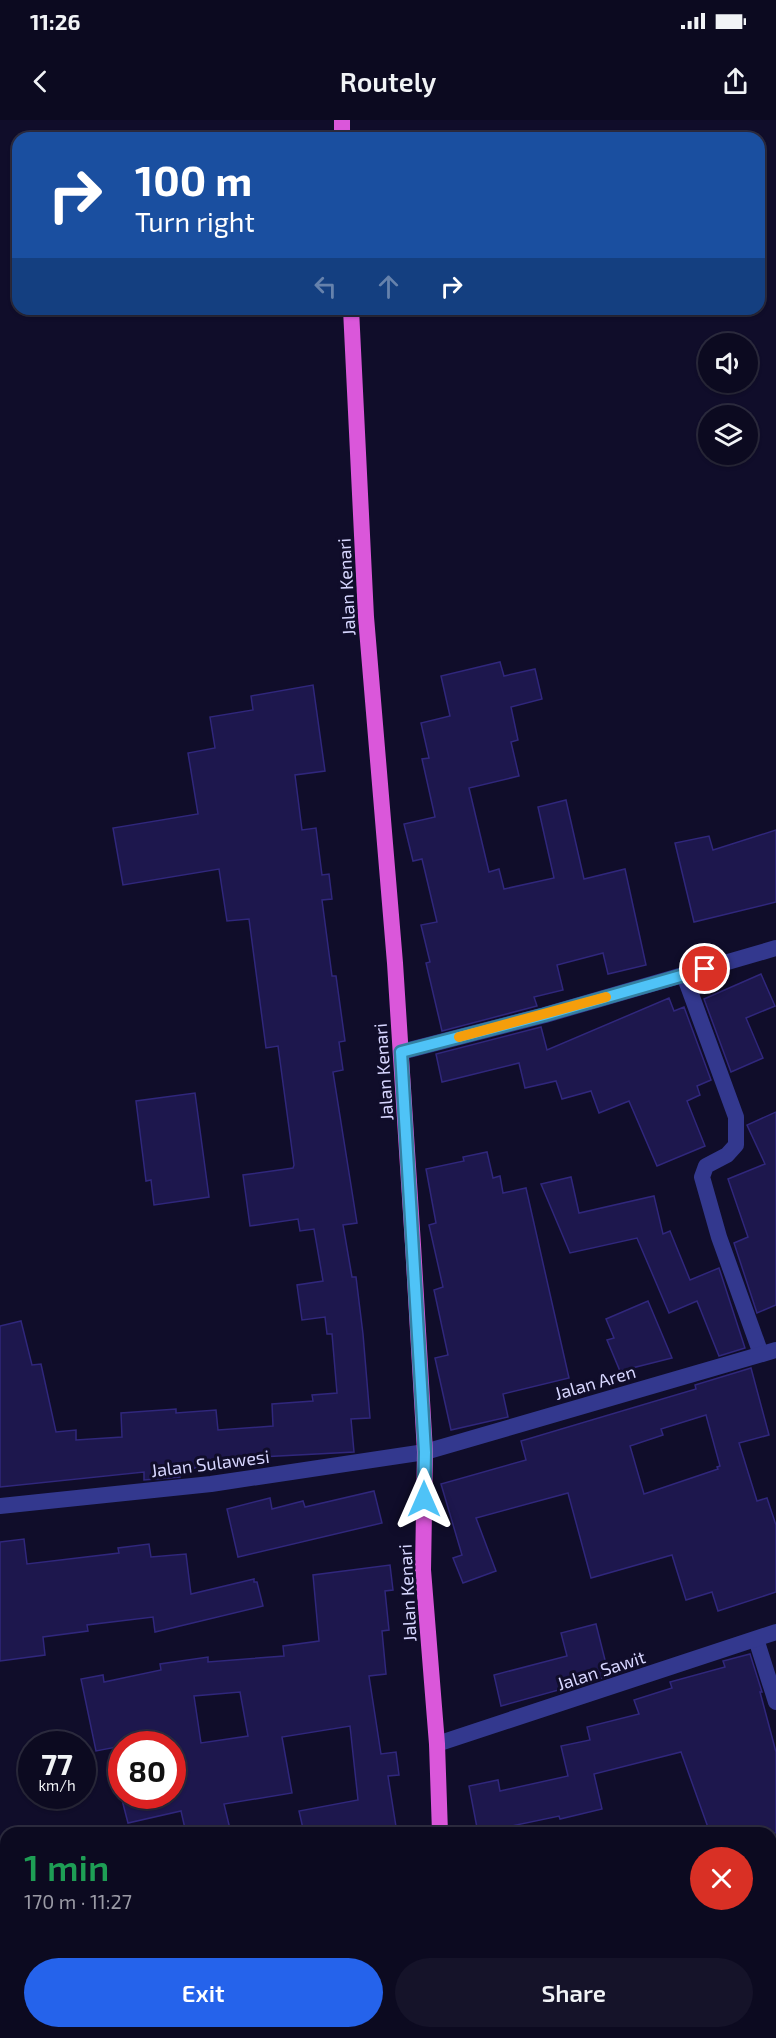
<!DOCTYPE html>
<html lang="en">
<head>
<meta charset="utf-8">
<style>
  :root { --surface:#0c0a20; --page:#151329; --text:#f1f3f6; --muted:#9a9aa5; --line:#2c2b3e; --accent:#2563eb }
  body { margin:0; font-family:"Exo 2",sans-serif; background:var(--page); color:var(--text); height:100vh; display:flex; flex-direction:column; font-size:22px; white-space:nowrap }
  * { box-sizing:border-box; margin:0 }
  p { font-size:20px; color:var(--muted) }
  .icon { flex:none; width:33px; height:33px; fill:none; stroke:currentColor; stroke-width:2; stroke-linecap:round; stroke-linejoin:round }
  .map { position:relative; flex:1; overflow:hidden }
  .side { position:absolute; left:0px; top:1707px; width:777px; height:212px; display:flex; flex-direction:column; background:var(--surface); border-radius:18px 18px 0 0; box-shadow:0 2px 4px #0004,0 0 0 2px var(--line) }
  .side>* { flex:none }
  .guide { position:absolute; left:12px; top:12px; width:753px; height:183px; border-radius:18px; box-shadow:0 2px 4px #0004,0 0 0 2px var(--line); background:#1a4fa0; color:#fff; overflow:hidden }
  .controls { position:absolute; left:698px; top:213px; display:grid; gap:12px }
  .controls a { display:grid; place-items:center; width:60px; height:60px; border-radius:50%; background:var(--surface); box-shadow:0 2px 4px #0004,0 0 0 2px var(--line); font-size:30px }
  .speed { position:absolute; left:18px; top:1611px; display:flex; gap:12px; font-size:30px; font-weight:700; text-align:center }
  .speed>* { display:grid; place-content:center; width:78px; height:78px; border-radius:50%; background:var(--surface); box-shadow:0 2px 4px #0004,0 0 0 2px var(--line); line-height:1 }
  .speed small { font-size:15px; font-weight:400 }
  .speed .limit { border:9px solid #d22; background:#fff; color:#111 }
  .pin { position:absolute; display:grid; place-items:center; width:51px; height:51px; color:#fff; margin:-26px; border:3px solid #fff; border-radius:50%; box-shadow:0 2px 6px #0007 }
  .me { position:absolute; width:66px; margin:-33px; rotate:0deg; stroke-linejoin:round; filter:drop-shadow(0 0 4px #0008) }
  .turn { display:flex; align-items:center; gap:21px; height:126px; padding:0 24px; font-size:27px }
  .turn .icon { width:78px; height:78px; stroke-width:2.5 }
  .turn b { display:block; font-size:42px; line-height:51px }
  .lanes { display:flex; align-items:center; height:57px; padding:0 24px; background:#0003; justify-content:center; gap:30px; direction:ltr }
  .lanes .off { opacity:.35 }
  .round { display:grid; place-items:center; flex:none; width:63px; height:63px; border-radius:32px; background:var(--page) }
  .overview { display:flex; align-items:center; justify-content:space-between; height:102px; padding:0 24px }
  h1 { font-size:36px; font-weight:600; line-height:45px; color:#1e9e55 }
  .cta { display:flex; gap:12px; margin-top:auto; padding:12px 24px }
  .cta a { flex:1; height:69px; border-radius:36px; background:var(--accent); color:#fff; font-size:24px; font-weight:600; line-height:69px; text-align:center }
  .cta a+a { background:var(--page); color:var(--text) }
  .status { display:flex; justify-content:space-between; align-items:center; height:42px; padding:0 30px; background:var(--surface); direction:ltr }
  .status svg { height:16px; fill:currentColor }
  header { display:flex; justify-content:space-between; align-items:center; height:78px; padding:0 24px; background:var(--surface); font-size:27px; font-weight:600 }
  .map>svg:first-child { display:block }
  .building { fill:#1d174d; stroke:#30277c; stroke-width:1.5; fill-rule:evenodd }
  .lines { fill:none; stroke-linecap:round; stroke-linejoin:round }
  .minor { stroke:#33388e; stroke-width:16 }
  .trunk { stroke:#da57da; stroke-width:16 }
  .route-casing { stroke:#337fa1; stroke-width:15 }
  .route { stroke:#4fc3f7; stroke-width:10 }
  .slow { stroke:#f59e0b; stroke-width:10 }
  .labels { text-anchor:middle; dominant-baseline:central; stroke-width:6; stroke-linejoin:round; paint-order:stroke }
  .street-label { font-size:18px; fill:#d7d6ff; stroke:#100d2a }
</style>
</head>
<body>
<div class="status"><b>11:26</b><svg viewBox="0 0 49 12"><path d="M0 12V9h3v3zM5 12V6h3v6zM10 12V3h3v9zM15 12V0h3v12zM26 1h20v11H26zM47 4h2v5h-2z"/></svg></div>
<header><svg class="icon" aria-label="back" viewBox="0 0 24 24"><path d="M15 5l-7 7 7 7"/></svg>Routely<svg class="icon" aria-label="share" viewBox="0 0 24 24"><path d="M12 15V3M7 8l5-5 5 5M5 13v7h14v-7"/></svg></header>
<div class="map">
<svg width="776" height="1918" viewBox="0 0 776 1918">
  <rect width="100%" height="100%" fill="#100d2a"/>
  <g class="building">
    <polygon points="500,542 504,556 535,549 542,579 511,587 518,620 511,622 519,656 469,668 489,752 499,749 504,769 554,758 538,687 566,680 584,759 625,749 646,845 608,854 603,833 557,845 563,870 534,877 537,886 442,911 426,843 430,842 421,805 437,802 422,739 413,741 404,704 435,697 422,639 429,638 421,603 450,596 441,556"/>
    <polygon points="313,565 325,651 295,655 302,710 316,708 322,755 329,754 332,779 322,780 332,856 336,856 345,921 339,922 343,950 333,952 357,1103 343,1105 352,1157 356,1157 363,1214 370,1298 351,1299 354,1332 260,1337 262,1344 180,1349 180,1357 144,1360 144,1352 0,1367 0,1206 21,1201 32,1245 41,1244 56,1312 76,1310 76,1320 122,1317 121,1293 176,1289 176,1293 216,1290 218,1310 273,1306 272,1284 313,1281 312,1275 337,1273 332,1214 327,1214 325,1197 302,1200 297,1165 323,1161 314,1109 300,1111 298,1099 250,1106 243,1055 293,1048 294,1045 278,926 266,928 249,799 227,801 219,749 123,765 113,708 198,694 188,633 215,628 210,597 253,590 251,576"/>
    <polygon points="776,710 776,782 694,802 675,723 709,716 713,730"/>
    <polygon points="761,854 775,886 746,898 763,938 731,952 704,879"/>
    <polygon points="669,878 674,891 684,887 711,960 697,966 700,975 687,981 705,1026 657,1046 629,981 599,993 591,971 562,979 556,961 525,968 519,943 442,962 436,934 541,907 547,930"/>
    <polygon points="195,973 209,1077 154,1085 151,1060 146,1061 136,981"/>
    <polygon points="776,992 776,1185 757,1193 734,1123 748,1117 728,1059 765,1044 747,1005"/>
    <polygon points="487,1032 493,1058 500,1056 503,1073 526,1068 569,1258 503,1274 508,1297 451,1310 435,1238 448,1235 434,1170 443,1167 429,1105 436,1103 426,1049 464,1041 463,1037"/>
    <polygon points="571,1057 579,1093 654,1076 663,1114 670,1111 690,1160 719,1148 745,1228 719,1236 697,1181 669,1193 637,1118 570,1133 541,1064"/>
    <polygon points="648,1181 672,1238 620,1251 607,1220 614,1218 606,1199"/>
    <path d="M 751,1248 L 769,1315 L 739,1323 L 757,1381 L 767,1378 L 776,1405 L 776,1472 L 718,1491 L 712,1472 L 686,1480 L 672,1435 L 591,1458 L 568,1373 L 476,1398 L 496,1451 L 463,1463 L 453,1438 L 462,1435 L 441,1364 L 526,1340 L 521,1321 L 696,1269 L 695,1265 ZM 706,1295 L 720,1346 L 717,1347 L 718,1349 L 644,1374 L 630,1326 L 663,1315 L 661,1309 Z"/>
    <polygon points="374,1371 382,1403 238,1437 227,1389 270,1378 272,1389 303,1381 305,1387"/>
    <polygon points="24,1419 27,1444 119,1433 118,1428 149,1424 151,1437 186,1434 191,1474 254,1459 254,1462 257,1462 263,1486 155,1512 153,1497 87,1505 88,1511 43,1517 45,1535 0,1541 0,1422"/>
    <path d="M 390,1445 L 393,1470 L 385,1471 L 389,1510 L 382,1511 L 386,1554 L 369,1556 L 381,1634 L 396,1632 L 399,1655 L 388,1656 L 397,1713 L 304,1713 L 299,1691 L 358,1680 L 350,1606 L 282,1617 L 292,1673 L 224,1684 L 231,1713 L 186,1713 L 181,1691 L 128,1703 L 121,1676 L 172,1676 L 172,1624 L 117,1624 L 117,1627 L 96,1631 L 81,1559 L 103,1555 L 104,1562 L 161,1550 L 160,1544 L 208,1537 L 208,1542 L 284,1536 L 283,1526 L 319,1521 L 313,1455 ZM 240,1572 L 248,1616 L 201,1623 L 194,1576 Z"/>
    <polygon points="596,1504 609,1556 501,1586 494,1555 567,1536 561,1513"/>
    <polygon points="750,1534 762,1572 760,1572 776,1632 776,1713 710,1713 681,1632 594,1654 602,1689 560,1699 559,1696 507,1707 508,1710 491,1713 478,1713 469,1666 498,1660 500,1671 568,1656 561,1626 590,1620 587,1607 639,1594 634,1580 672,1568 670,1562 725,1547 723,1541"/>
  </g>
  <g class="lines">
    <g class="minor">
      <polyline points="684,855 736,997 736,1025 727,1035 706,1046 702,1057 719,1117 761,1234"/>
      <polyline points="401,932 545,895 776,828"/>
      <polyline points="0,1386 211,1364 425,1332 776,1230"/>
      <polyline points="756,1519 776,1582"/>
      <polyline points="437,1624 776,1512"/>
      <polyline points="0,1892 6,1891"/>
    </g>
    <g class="trunk">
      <polyline points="342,0 342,18"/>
      <polyline points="351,189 366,497 395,843 413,1125 425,1332 423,1450 437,1624 440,1713"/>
      <polyline points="462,1912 462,1918"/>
    </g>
  </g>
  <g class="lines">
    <defs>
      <polyline id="route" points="424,1379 425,1332 401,932 544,895 705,849"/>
    </defs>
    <use href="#route" class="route-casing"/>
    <use href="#route" class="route"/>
    <polyline class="slow" points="459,917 606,877"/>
  </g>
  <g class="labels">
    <g class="street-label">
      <text transform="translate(346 467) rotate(-93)">Jalan Kenari</text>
      <text transform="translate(383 952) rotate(-94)">Jalan Kenari</text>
      <text transform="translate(595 1262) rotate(-16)">Jalan Aren</text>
      <text transform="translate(210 1343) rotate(-7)">Jalan Sulawesi</text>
      <text transform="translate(407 1473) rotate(-93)">Jalan Kenari</text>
      <text transform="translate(601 1550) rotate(-18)">Jalan Sawit</text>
    </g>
  </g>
</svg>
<div class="controls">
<a><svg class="icon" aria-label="sound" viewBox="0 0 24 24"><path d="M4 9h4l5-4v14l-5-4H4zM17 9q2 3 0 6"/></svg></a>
<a><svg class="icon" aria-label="layers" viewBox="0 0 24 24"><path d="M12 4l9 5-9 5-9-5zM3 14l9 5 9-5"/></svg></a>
</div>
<div class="speed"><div>77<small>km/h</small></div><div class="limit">80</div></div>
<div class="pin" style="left:705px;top:849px;background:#d93025"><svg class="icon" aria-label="arrive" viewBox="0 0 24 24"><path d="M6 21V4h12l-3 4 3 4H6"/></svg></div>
<svg class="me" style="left:424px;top:1379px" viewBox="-20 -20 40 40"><path d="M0-17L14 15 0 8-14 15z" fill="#4fc3f7" stroke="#fff" stroke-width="4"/></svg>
<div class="guide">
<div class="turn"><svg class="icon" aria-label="right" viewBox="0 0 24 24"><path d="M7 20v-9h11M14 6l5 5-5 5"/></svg><div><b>100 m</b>Turn right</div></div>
<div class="lanes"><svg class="icon off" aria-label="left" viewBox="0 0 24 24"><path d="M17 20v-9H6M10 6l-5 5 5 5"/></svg><svg class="icon off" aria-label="ahead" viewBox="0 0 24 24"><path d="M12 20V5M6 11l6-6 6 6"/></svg><svg class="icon" aria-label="right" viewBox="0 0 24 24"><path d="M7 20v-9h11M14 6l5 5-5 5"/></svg></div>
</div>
<section class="side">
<div class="overview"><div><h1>1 min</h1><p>170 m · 11:27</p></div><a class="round" style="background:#d93025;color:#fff"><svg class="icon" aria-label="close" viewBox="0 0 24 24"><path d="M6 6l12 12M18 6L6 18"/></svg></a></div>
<div class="cta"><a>Exit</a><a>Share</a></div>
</section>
</div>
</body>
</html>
